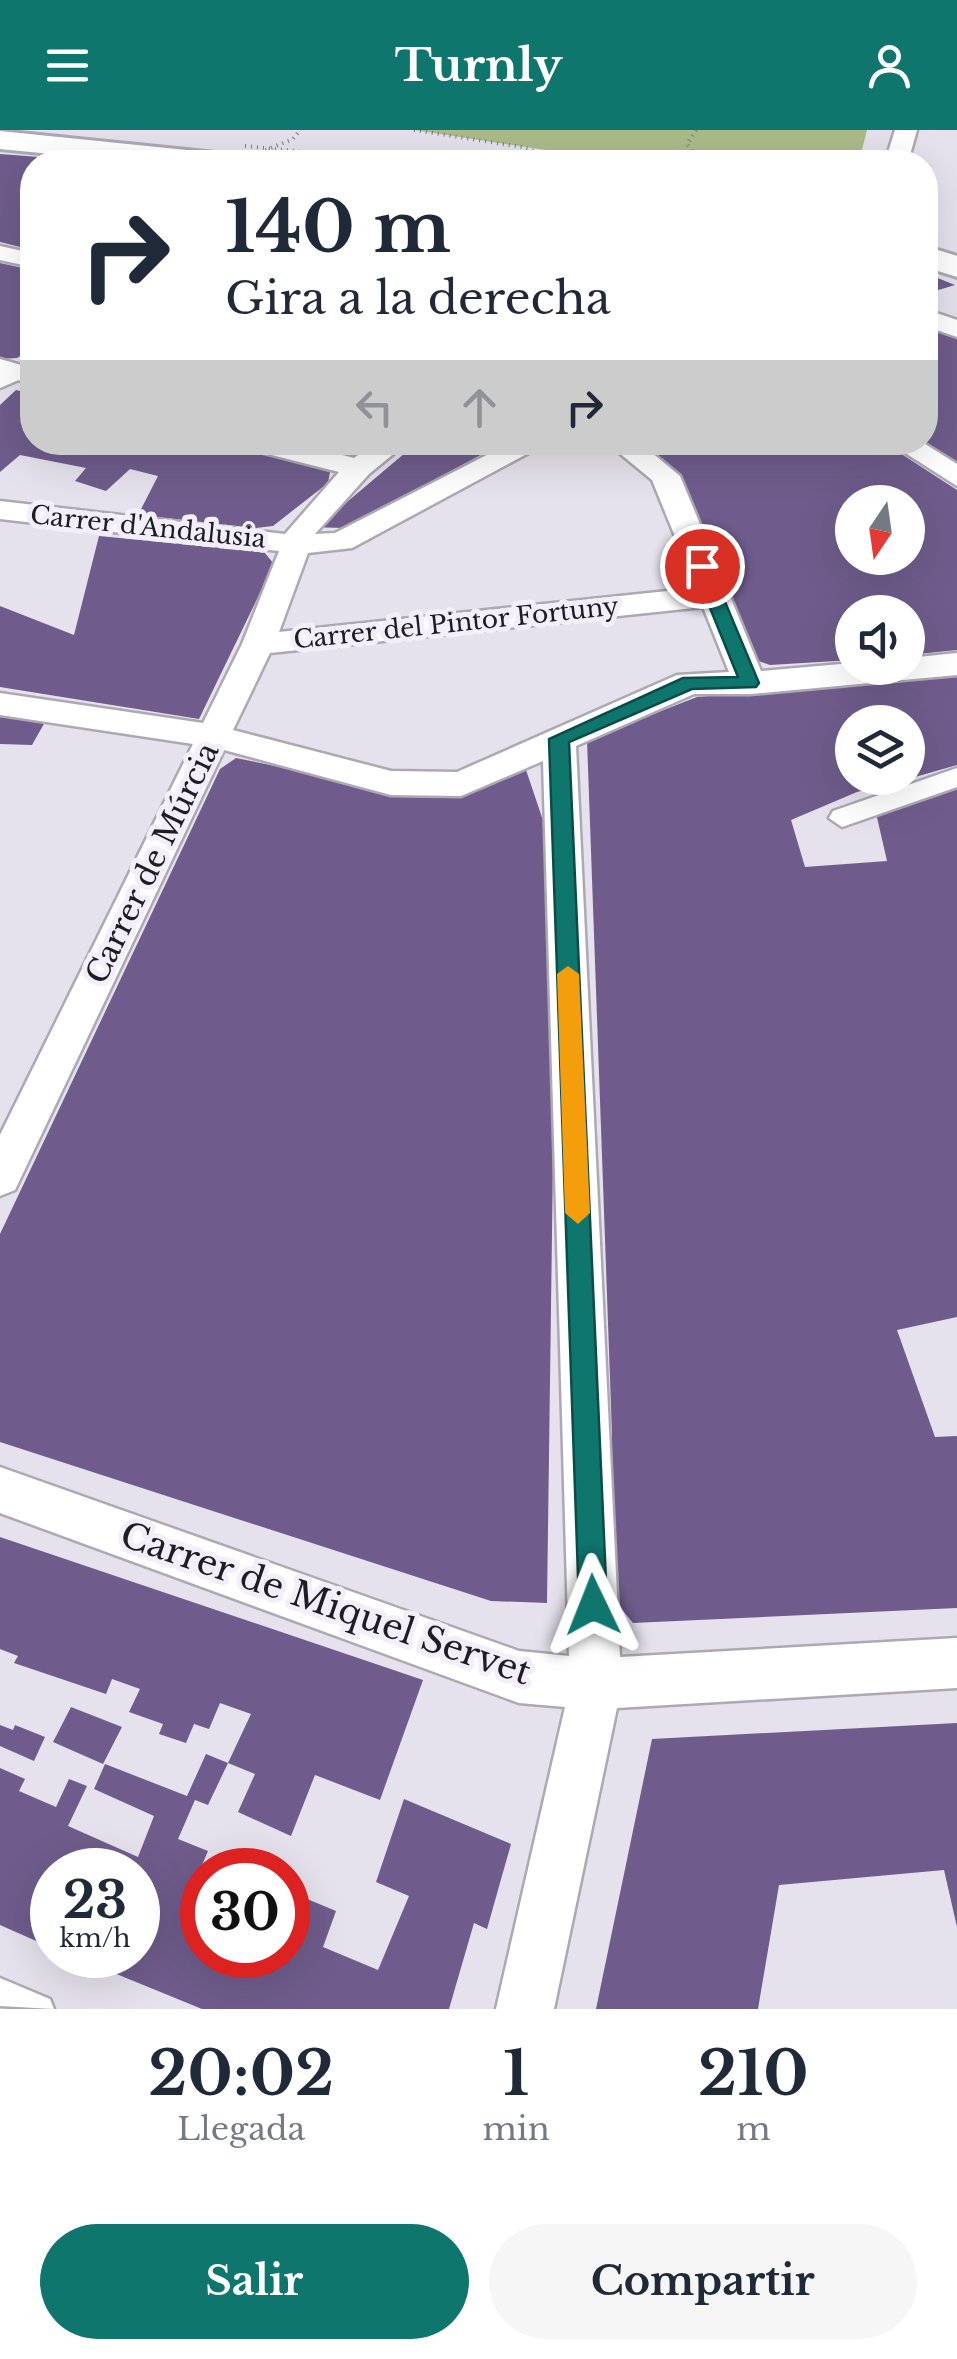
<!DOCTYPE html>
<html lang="es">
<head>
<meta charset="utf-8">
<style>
  :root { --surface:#fff; --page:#f6f6f7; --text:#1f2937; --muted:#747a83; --accent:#0f766e }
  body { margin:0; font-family:"Libre Baskerville",serif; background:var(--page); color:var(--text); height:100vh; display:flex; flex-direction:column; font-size:38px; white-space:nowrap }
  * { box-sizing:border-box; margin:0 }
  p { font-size:32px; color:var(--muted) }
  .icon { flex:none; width:55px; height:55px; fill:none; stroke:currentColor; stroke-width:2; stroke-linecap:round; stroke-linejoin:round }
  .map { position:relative; height:1879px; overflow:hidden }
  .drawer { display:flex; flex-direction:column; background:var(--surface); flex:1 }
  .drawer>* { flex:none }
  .guide { position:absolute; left:20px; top:20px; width:918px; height:305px; border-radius:40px; box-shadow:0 10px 40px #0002; background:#fff; color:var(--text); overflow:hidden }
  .needle { width:65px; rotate:193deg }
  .buttons { position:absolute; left:835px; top:355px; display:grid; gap:20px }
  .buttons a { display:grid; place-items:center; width:90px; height:90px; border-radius:50%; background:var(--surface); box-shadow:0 10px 40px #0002; font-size:50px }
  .speed { position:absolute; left:30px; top:1718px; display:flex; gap:20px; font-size:50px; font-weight:700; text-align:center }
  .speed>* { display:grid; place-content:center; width:130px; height:130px; border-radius:50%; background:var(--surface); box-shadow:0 10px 40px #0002; line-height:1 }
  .speed small { font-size:25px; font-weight:400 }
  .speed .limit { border:15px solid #d22; background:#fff; color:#111 }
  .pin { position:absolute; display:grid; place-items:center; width:85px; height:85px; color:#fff; margin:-42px; border:5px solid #fff; border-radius:50%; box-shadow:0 2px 10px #0007 }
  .me { position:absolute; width:110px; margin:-55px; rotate:358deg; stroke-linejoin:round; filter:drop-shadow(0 0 8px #0008) }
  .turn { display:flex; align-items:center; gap:35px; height:210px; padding:0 40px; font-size:45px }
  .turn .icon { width:130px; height:130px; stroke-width:2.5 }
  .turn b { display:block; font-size:70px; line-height:85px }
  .lanes { display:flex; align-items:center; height:95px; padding:0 40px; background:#0003; justify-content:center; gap:50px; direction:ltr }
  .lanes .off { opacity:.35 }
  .eta { display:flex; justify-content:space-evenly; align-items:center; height:170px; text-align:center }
  .eta b { font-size:60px; font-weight:800; line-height:70px }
  .cta { display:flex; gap:20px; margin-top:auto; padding:20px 40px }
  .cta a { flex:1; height:115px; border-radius:60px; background:var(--accent); color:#fff; font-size:40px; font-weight:800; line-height:115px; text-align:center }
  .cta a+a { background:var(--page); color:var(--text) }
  header { display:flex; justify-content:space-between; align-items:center; height:130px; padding:0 40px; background:var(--accent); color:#fff; font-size:45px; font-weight:800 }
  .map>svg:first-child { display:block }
  .green { fill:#abbb8a }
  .building { fill:#6f5c8c; fill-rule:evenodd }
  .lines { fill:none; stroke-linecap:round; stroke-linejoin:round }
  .service-casing { stroke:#ada9b3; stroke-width:5 }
  .pedestrian-casing { stroke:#ada9b3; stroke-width:5 }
  .minor-casing { stroke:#ada9b3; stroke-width:5 }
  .tertiary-casing { stroke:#ada9b3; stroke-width:6 }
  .path { stroke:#7a787f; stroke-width:4; stroke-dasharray:1 5; stroke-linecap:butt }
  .service { fill:#fff; fill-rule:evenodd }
  .pedestrian { fill:#fff; fill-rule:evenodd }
  .minor { fill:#fff; fill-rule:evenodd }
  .tertiary { fill:#fff; fill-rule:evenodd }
  .route { fill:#0f766e; stroke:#0a4d48; stroke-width:2.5 }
  .slow { fill:#f59e0b }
  .labels { text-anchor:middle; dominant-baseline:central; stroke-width:10; stroke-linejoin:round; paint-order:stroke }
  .far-street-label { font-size:25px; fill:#1e1d21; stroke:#f3effa }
  .street-label { font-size:30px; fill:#1e1d21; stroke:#f3effa }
  .near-street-label { font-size:35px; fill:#1e1d21; stroke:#f3effa }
</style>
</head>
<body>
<header><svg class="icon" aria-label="menu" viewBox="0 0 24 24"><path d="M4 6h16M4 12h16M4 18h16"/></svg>Turnly<svg class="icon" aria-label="person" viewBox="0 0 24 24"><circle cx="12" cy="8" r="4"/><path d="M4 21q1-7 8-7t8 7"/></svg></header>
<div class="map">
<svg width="957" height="1879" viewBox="0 0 957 1879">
  <rect width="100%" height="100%" fill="#e6e2ed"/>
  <polygon class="green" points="414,0 867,0 859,32 624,32"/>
  <g class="building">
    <polygon points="0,24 78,30 32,32 32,120 0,112"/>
    <polygon points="0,133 32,140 32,219 17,228 0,229"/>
    <polygon points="925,143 955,155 925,164"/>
    <polygon points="925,196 957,207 957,332 925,312"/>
    <polygon points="16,260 32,264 32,312 217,312 330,342 328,353 273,396 256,398 138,385 158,346 130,339 106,361 75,351 86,338 20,325 0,342 0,275"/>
    <polygon points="320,312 382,312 355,324"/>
    <polygon points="418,312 505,312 345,398 304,397 328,388"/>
    <path d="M 628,312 L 883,312 L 957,360 L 957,520 L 908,525 L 908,482 L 852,482 L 852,530 L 770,535 L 750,528 L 676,352 ZM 852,372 L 908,372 L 908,428 L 852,428 Z"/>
    <polygon points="99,406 264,422 274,434 199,589 0,557 0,476 74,505"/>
    <polygon points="957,545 957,635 908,649 908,592 852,592 852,648 907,649 857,662 791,690 805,737 887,731 876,683 957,658 957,1187 897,1200 935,1307 957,1306 957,1478 633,1493 610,1465 612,1304 587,610 697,567"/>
    <polygon points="0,585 45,592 32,615 0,614"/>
    <polygon points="236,628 372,656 524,634 557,732 547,1473 491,1471 0,1312 0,1104 220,639"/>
    <polygon points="0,1407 423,1550 380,1670 315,1645 291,1706 238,1682 255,1644 228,1633 251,1584 220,1573 209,1599 194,1594 186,1613 159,1604 163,1594 129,1582 140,1559 112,1549 106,1564 14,1533 18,1526 0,1519"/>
    <polygon points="71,1577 122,1597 103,1634 53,1612"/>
    <polygon points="957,1593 957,1797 944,1740 779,1755 758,1879 596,1879 652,1609"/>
    <polygon points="0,1595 13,1600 15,1595 45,1607 34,1631 0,1616"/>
    <polygon points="206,1624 228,1633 208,1675 195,1670 178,1709 208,1721 191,1761 202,1766 202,1825 288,1825 288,1761 336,1781 323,1817 378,1840 409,1766 376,1752 404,1669 511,1714 487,1799 474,1793 449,1879 202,1879 70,1825 138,1825 138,1740 52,1740 52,1818 0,1795 0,1638 25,1649 19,1661 56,1677 69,1649 87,1656 68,1696 138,1727 154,1686 94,1659 105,1634 187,1666"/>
  </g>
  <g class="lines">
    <defs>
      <polygon id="service" points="0,1848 50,1869 54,1879 0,1876"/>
      <g id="pedestrian">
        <polygon points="21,236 28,238 28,246 0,258 0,244"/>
        <polygon points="957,638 957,657 842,697 829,688 833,681"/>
      </g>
      <g id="minor">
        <polygon points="895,0 917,0 908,32 885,32"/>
        <polygon points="0,116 32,123 32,137 0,130"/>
        <polygon points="925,179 957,190 957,207 925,196"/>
        <polygon points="0,229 32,238 32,254 0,245"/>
        <path d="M 240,312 L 291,312 L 354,328 L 375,312 L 408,312 L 369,344 L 315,404 L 335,403 L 512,312 L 549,312 L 352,418 L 308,423 L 279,502 L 696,458 L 652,350 L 606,312 L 639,312 L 680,346 L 761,541 L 852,533 L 852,538 L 908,538 L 908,528 L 957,523 L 957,545 L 750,564 L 694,564 L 576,616 L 620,1527 L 957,1508 L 957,1558 L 617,1578 L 554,1879 L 496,1879 L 565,1577 L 519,1573 L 0,1383 L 0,1337 L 519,1521 L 569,1526 L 543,631 L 461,666 L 391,665 L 224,620 L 15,1060 L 0,1066 L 0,1005 L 193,614 L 0,585 L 0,563 L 203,593 L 242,514 L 279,421 L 0,389 L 0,371 L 285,404 L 339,342 L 244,318 ZM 703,477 L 729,542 L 677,545 L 457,642 L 391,641 L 233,600 L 270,523 Z"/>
        <polygon points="888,312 922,312 957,334 957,356"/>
      </g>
      <g id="tertiary">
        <polygon points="0,1 216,23 231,32 132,32 0,19"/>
        <polygon points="925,116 957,126 957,147 925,137"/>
      </g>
    </defs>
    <use href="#service" class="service-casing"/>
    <use href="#pedestrian" class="pedestrian-casing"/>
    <use href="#minor" class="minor-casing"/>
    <use href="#tertiary" class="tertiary-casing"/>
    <g class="path">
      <polyline points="414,0 522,17 568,32"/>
      <polyline points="696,0 687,14 699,32"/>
      <polyline points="245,16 403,32"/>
      <polyline points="249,27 293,9 300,0"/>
    </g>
    <use href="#service" class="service"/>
    <use href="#pedestrian" class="pedestrian"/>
    <use href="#minor" class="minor"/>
    <use href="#tertiary" class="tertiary"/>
  </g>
  <polygon class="route" points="702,430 710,436 759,553 756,557 692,559 569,612 607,1475 603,1485 593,1489 583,1485 579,1475 549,609 683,548 738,547 693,436"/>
  <polygon class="slow" points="568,836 579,844 590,1083 578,1094 565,1083 557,844"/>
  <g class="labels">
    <g class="far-street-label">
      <text transform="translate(148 397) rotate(6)">Carrer d'Andalusia</text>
      <text transform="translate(456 493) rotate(-6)">Carrer del Pintor Fortuny</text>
    </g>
    <g class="street-label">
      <text transform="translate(152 733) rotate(-64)">Carrer de Múrcia</text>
    </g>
    <g class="near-street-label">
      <text transform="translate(326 1473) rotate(19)">Carrer de Miquel Servet</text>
    </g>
  </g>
</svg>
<div class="buttons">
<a><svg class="needle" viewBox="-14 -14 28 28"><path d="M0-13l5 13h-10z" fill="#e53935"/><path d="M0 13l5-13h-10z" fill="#747a83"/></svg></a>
<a><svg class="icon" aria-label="sound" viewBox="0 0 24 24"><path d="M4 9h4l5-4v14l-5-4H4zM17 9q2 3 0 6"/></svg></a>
<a><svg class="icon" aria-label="layers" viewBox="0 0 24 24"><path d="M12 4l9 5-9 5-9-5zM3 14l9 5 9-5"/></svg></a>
</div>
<div class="speed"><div>23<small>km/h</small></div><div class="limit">30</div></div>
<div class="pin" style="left:702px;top:436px;background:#d93025"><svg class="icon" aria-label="arrive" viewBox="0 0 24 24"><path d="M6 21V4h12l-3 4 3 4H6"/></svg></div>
<svg class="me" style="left:593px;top:1475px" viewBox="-20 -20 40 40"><path d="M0-17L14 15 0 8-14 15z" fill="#0f766e" stroke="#fff" stroke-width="4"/></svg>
<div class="guide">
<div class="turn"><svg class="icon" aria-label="right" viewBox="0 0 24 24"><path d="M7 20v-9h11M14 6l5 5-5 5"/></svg><div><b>140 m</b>Gira a la derecha</div></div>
<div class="lanes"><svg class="icon off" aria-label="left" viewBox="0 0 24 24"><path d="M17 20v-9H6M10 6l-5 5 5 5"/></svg><svg class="icon off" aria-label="ahead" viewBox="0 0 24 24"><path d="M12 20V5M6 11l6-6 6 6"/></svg><svg class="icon" aria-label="right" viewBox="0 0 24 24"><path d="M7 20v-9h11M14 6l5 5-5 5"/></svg></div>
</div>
</div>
<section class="drawer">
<div class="eta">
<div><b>20:02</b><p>Llegada</p></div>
<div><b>1</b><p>min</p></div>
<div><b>210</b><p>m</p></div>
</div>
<div class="cta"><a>Salir</a><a>Compartir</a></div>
</section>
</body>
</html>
